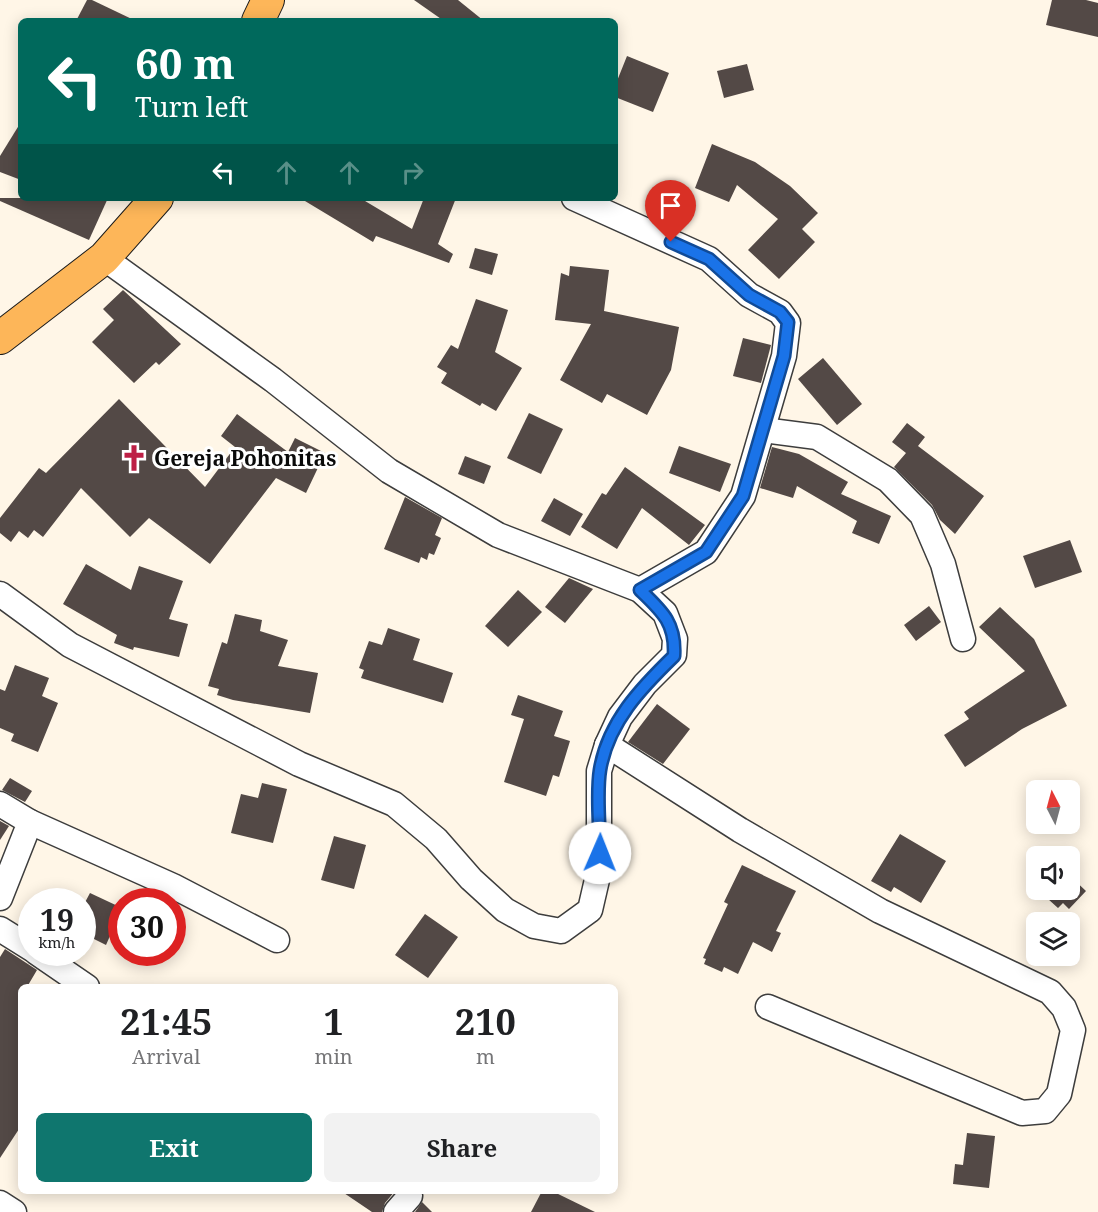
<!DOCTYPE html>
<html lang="en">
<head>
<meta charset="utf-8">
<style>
  :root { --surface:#fff; --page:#f2f2f2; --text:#202124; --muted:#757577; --accent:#0f766e }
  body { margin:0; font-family:"Noto Serif",serif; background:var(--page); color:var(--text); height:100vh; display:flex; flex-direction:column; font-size:22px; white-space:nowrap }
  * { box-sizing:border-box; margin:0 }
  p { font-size:20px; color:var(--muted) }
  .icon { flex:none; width:33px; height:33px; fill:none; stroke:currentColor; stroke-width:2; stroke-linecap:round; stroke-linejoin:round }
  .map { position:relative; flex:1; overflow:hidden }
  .sheet { position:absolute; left:18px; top:984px; width:600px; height:210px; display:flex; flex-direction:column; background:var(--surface); border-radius:9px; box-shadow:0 3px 15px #0003 }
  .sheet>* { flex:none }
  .banner { position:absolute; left:18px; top:18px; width:600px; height:183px; border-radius:9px; box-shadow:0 3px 15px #0003; background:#00695c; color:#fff; overflow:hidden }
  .needle { width:39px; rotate:354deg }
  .buttons { position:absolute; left:1026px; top:780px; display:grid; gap:12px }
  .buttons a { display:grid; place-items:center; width:54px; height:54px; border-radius:9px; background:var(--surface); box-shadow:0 3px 15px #0003; font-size:30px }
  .speed { position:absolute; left:18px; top:888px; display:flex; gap:12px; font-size:30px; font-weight:700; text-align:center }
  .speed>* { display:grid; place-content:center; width:78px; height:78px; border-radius:50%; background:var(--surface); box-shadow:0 3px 15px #0003; line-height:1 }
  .speed small { font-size:15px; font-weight:400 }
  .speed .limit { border:9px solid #d22; background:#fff; color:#111 }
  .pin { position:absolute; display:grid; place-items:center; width:51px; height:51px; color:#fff; margin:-62px -26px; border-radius:50% 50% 50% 0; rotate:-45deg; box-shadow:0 0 6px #0007 }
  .pin .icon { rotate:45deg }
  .me { position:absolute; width:66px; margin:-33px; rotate:1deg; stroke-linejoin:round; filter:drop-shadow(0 0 4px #0008) }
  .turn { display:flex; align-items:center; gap:21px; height:126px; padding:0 18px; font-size:27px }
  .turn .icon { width:78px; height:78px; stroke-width:2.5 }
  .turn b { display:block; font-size:42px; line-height:51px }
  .lanes { display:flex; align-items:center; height:57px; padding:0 18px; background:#0003; justify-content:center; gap:30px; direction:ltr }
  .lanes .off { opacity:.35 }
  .eta { display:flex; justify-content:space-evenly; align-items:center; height:102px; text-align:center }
  .eta b { font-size:36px; font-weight:700; line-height:42px }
  .action { display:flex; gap:12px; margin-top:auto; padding:12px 18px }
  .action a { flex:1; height:69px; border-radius:9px; background:var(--accent); color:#fff; font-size:24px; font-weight:700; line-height:69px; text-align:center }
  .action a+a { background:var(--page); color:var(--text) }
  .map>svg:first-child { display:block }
  .building { fill:#534946 }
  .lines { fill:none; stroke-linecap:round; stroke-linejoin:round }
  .minor-casing { stroke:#3d3d3d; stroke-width:27 }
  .major-casing { stroke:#1b1b1b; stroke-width:34 }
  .minor { stroke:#fff; stroke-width:24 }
  .major { stroke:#fdb659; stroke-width:32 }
  .route-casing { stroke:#114b97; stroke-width:15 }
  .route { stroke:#1a73e8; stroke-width:10 }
  .labels { text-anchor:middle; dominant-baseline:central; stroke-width:6; stroke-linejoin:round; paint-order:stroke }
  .poi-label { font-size:21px; font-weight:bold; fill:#0a0a0a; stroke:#fff; text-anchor:start }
</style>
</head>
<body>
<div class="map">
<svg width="1098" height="1212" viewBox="0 0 1098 1212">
  <rect width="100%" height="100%" fill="#fff6e7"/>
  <g class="building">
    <polygon points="87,0 92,0 136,21 76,21"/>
    <polygon points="414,0 458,0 484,21 444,21"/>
    <polygon points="1052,0 1086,0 1098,3 1098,37 1046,25"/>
    <polygon points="627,56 669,73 653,112 615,97 615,86"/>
    <polygon points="747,64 754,90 724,98 717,71"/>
    <polygon points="21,122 21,180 0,172 0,156"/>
    <polygon points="712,144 755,162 790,186 818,213 802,229 815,242 779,279 748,250 778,219 737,185 729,202 695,188"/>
    <polygon points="0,198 108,198 89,240 0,201"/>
    <polygon points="300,198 360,198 412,229 424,198 456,198 438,244 453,254 449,263 376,236 373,242"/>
    <polygon points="475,248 498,254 492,275 469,268"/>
    <polygon points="570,266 609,270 604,311 679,327 671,370 647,415 607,394 602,403 560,380 591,324 555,320 561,273 569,276"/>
    <polygon points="123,290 181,344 159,365 156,362 134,383 92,342 114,320 103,309"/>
    <polygon points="476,299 508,310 495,352 522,368 496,411 482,403 480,406 441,383 447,373 437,367 451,345 458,349"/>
    <polygon points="743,338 771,345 761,383 733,376"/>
    <polygon points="823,358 862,404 837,425 798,379"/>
    <polygon points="119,399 205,487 235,447 221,436 237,414 288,452 295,438 325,453 306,493 276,478 210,564 149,518 130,537 81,488 43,537 34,530 28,538 19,531 11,542 0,533 0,518 39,468 46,473"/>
    <polygon points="529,413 563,429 541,474 507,458"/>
    <polygon points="907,423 925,437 918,446 984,496 955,534 940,520 932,505 894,467 906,453 892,442"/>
    <polygon points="679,446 731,464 720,492 669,473"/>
    <polygon points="772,447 799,454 848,482 841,494 891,516 879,544 852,533 857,521 797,486 793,498 760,488"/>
    <polygon points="465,456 491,466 484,484 458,474"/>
    <polygon points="625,467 705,525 689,545 642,508 617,549 581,527 602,493 606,495"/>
    <polygon points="405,497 442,518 435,535 441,538 434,555 429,553 427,560 421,557 419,563 384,549"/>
    <polygon points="554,498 583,514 570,536 541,521"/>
    <polygon points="1070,540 1082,572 1035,588 1023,556"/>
    <polygon points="86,564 131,590 139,566 183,581 169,619 188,624 179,657 134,647 133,650 114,643 117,635 63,604"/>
    <polygon points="569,578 593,589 565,623 545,607"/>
    <polygon points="518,590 542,612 508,647 485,626"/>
    <polygon points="929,606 941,622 916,641 904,625"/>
    <polygon points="1000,607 1034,639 1067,706 1022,729 965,767 944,735 969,719 964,712 1025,671 979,627"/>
    <polygon points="235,614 262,620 260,631 288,640 278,666 318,673 310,713 233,700 217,695 219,689 208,686 222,642 227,644"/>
    <polygon points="388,628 420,639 413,660 453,673 443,703 361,678 364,670 359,668 369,641 382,645"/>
    <polygon points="15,665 49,678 42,696 58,703 38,752 11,741 14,734 0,728 0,689 5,691"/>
    <polygon points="518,695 563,711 554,736 570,741 559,777 553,775 546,796 504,782 524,719 511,715"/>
    <polygon points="657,704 690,729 663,764 628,742"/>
    <polygon points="10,778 32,791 25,802 2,790"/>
    <polygon points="262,783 287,789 273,843 231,833 241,794 258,798"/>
    <polygon points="0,821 9,826 0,840"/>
    <polygon points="900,834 946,861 921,903 894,887 891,892 871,881"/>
    <polygon points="334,836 366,845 354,889 321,880"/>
    <polygon points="742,865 796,891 776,931 781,933 772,952 753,942 738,974 724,967 722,972 704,964 706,959 703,958 728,904 724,902"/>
    <polygon points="1070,876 1086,891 1069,909 1063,903 1058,908 1038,890 1070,890"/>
    <polygon points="90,893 122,908 106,945 82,933 82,908"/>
    <polygon points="425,914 458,937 428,978 395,955"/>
    <polygon points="5,949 37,970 27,987 21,987 21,1126 0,1158 0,957"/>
    <polygon points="967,1133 995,1136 989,1188 953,1184 955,1164 963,1165"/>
    <polygon points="341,1191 395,1191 385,1203 382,1212 372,1212"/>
    <polygon points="542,1191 552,1191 595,1212 531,1212"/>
    <polygon points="422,1202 432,1212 415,1212"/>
  </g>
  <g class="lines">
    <defs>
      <g id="minor">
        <polyline points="574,198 709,259 749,295 780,312 788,323 784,356 743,496 706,552 640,590"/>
        <polyline points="763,430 817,437 888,480 922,515 943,564 963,639"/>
        <polyline points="0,594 70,645 299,764 394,804 436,839 471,879 505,910 534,926 561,931 590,910 599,871 599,771 607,745 620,717 645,684 674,655 675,639 665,613 640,590 498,535 389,471 273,380 104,258"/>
        <polyline points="607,745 740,830 880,911 1050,992 1064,1008 1073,1030 1059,1094 1045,1111 1022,1113 768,1007"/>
        <polyline points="0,804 30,822 0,898"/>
        <polyline points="30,822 173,886 277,940"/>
        <polyline points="0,929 32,949"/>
        <polyline points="36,952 87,987"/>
        <polyline points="0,1203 14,1212"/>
        <polyline points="396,1212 410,1196"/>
      </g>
      <g id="major">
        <polyline points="258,21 268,0"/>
        <polyline points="0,338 104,258 157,198"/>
      </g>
    </defs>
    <use href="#minor" class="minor-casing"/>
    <use href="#major" class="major-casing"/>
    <use href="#minor" class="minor"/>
    <use href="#major" class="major"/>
  </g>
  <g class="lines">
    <defs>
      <path id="route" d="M 600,853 C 600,827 596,794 600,770 C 608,722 641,688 674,656 C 676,623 662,611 640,590 L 706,552 L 743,496 L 784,356 L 788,322 L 780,312 L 749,295 L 709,259 L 671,242"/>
    </defs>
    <use href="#route" class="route-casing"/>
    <use href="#route" class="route"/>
  </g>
  <defs>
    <symbol id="church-bare" viewBox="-9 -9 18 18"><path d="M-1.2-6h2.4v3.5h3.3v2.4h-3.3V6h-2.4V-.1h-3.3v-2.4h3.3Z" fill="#bd1f45" stroke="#fff" stroke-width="2.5" paint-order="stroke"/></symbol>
  </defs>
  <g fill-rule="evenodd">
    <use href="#church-bare" x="115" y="439" width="38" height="38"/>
  </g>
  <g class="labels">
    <g class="poi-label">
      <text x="154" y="458">Gereja Pohonitas</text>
    </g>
  </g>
</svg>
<div class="buttons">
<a><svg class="needle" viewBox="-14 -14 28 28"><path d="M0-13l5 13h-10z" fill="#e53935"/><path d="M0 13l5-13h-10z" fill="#757577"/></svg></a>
<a><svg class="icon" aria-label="sound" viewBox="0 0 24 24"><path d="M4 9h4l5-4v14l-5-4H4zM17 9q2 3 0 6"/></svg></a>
<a><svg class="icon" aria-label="layers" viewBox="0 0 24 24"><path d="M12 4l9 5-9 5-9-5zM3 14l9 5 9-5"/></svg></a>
</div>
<div class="speed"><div>19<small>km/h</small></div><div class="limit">30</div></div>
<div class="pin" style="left:671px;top:242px;background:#d93025"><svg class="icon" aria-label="arrive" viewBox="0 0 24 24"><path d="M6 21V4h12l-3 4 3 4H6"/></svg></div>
<svg class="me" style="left:600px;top:853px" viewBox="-20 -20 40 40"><circle r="19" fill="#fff"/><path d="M0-13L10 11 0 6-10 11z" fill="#1a73e8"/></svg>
<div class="banner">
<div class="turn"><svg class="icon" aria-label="left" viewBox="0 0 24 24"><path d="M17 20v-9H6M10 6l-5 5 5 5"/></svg><div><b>60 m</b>Turn left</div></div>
<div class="lanes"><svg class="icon" aria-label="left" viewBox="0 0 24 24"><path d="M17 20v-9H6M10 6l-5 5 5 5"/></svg><svg class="icon off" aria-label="ahead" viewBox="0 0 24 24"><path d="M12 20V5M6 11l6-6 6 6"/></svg><svg class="icon off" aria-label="ahead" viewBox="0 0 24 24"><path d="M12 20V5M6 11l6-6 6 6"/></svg><svg class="icon off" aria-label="right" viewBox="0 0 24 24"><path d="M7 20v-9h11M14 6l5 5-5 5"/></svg></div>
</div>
<section class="sheet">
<div class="eta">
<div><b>21:45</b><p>Arrival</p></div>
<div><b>1</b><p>min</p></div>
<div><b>210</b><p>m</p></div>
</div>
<div class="action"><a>Exit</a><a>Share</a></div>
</section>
</div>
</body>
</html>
